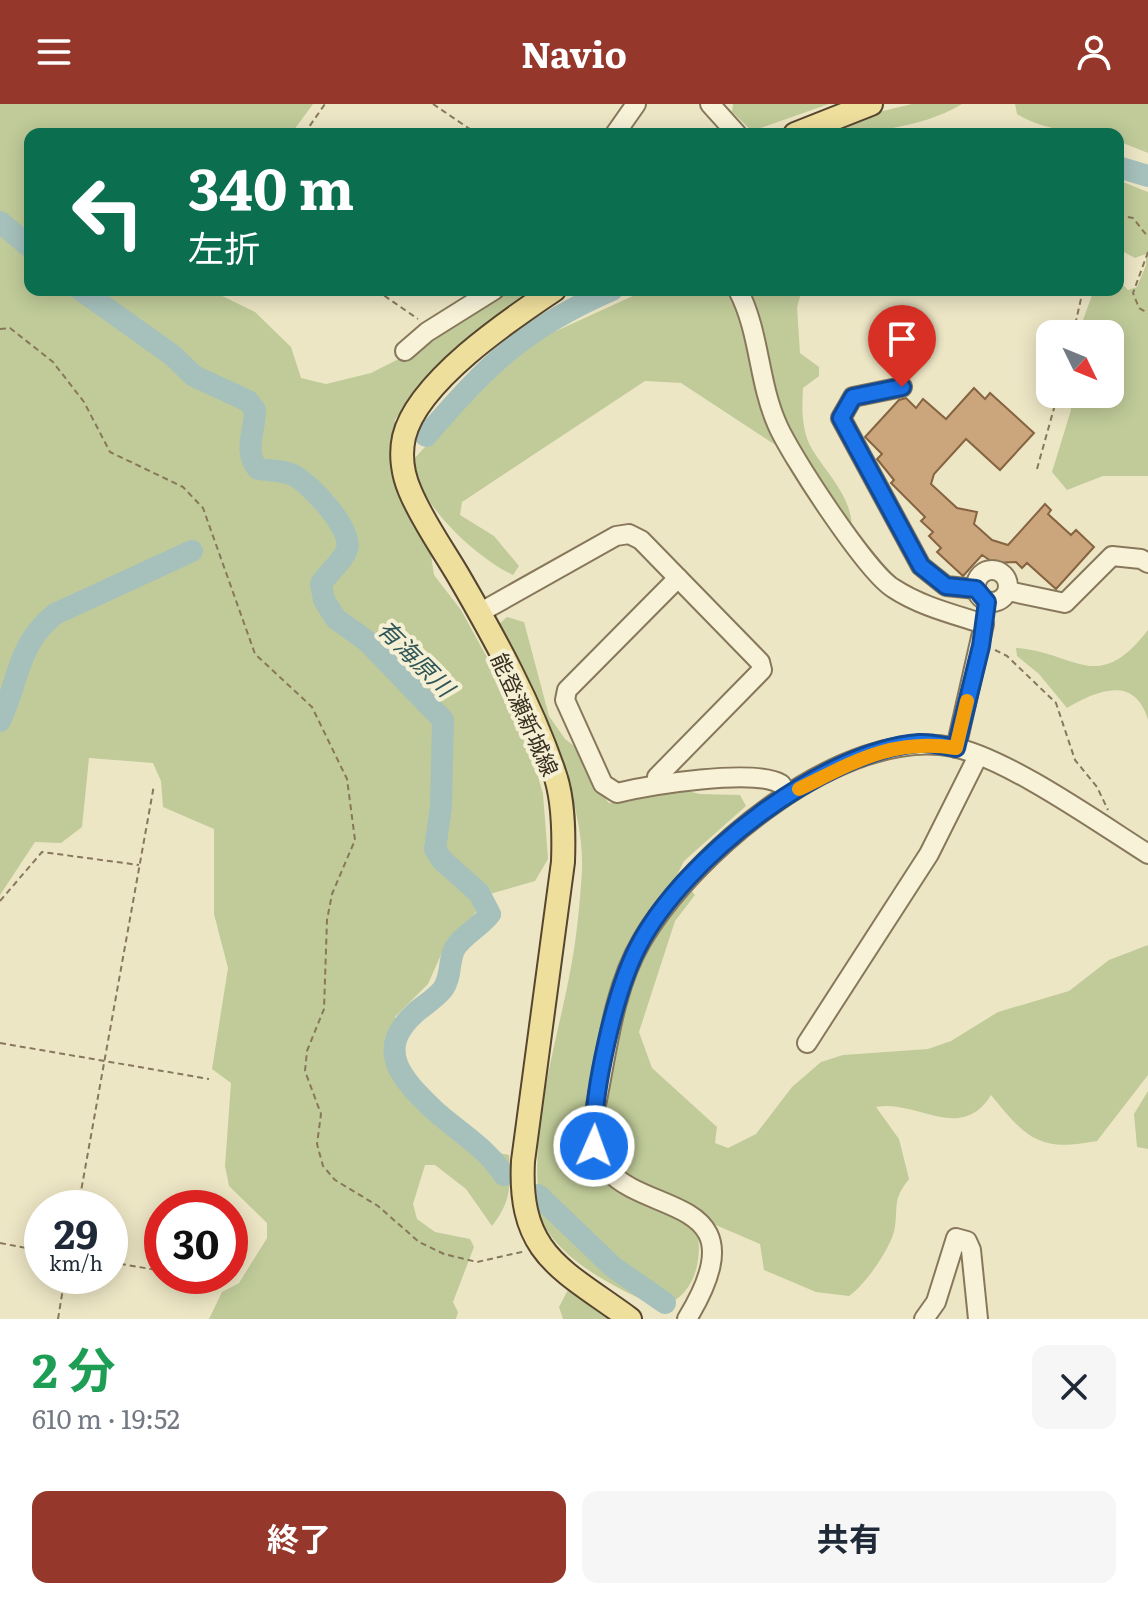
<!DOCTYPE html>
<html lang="ja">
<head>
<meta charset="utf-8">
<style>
  :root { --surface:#fff; --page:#f6f6f7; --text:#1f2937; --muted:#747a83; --accent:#96372c }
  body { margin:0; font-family:Literata,"Noto Sans JP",serif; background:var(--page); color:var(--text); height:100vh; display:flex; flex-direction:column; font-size:30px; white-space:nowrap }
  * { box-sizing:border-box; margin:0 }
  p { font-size:26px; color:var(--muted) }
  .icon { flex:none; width:44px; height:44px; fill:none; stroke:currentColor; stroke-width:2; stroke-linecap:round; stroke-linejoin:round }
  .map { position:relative; height:1215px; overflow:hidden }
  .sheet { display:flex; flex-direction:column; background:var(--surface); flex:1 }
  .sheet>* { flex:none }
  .guide { position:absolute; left:24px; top:24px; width:1100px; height:168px; border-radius:16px; box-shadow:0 4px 20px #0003; background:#0b6e4f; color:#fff; overflow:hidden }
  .needle { width:52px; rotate:133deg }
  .buttons { position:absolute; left:1036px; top:216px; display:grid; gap:16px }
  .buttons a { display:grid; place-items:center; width:88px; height:88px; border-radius:16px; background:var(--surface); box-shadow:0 4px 20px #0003; font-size:40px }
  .speed { position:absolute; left:24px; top:1086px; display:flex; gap:16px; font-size:40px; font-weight:700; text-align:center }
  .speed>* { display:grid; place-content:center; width:104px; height:104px; border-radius:50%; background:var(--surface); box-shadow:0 4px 20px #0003; line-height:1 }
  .speed small { font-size:20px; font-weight:400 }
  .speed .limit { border:12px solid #d22; background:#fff; color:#111 }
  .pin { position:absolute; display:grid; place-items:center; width:68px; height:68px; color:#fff; margin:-82px -34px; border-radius:50% 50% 50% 0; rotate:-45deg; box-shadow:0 0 8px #0007 }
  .pin .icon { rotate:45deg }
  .me { position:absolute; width:88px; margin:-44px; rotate:2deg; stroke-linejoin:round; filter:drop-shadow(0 0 6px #0008) }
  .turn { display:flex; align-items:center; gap:28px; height:168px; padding:0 32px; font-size:36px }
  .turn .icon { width:104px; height:104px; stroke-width:2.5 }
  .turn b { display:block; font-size:56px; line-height:68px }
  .round { display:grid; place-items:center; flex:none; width:84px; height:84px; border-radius:16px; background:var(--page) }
  .summary { display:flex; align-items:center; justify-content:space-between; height:136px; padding:0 32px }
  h1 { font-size:48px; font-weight:700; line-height:60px; color:#1e9e55 }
  .cta { display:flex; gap:16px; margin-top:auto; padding:16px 32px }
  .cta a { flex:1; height:92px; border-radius:16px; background:var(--accent); color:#fff; font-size:32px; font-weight:700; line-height:92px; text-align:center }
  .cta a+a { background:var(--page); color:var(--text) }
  header { display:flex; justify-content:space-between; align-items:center; height:104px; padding:0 32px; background:var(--accent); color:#fff; font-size:36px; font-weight:700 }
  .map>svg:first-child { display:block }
  .green { fill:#c0cb99 }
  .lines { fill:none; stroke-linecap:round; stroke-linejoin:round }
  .river { stroke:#a6c1bc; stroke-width:22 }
  .building { fill:#cba57b; stroke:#866441; stroke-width:2 }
  .minor-casing { stroke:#88785b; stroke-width:22 }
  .major-casing { stroke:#56452f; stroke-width:26 }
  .path { stroke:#88785b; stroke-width:2; stroke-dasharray:6 4; stroke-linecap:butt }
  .minor { stroke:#f8f2d8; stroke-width:18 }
  .major { stroke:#efdf9d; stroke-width:22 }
  .route-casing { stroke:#114b97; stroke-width:20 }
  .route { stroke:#1a73e8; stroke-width:14 }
  .slow { stroke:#f59e0b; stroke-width:14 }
  .labels { text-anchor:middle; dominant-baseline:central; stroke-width:8; stroke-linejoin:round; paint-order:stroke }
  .street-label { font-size:22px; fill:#382e1f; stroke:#f5efd4 }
  .water-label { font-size:24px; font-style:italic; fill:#2e5658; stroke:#f5efd4 }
</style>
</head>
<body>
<header><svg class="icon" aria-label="menu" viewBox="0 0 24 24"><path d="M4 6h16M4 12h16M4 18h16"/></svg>Navio<svg class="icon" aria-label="person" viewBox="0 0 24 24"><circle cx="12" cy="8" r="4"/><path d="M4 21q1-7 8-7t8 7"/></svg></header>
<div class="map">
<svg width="1148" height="1215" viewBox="0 0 1148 1215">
  <rect width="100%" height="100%" fill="#ede6c5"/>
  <g class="green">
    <path d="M 0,0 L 313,0 L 291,30 L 30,30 L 30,186 L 210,186 L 255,208 L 291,243 L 301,274 L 326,280 L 371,269 L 432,238 L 505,186 L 532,186 L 459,244 L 413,288 L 395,316 L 395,373 L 431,451 L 434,471 L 461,506 L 523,619 L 543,690 L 548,755 L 535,777 L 490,790 L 467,819 L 448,835 L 428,880 L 395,913 L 401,950 L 428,993 L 458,1025 L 484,1046 L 509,1051 C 511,1081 511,1098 492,1122 L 466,1085 L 435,1061 L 425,1061 L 413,1100 L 417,1115 L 435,1128 L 470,1135 L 474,1143 L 453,1198 L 458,1208 L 456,1215 L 209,1215 L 222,1188 L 239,1179 L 267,1134 L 267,1119 L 229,1082 L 225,1062 L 231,979 L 212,965 L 228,864 L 214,810 L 214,725 L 163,703 L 161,677 L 153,659 L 89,654 L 82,723 L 61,739 L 35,738 L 0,791 Z"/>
    <polygon points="733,0 829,0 752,27 732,8"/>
    <path d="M 912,0 L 962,0 C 921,25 861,30 814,30 L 837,18 Z"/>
    <path d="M 1015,0 L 1148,0 L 1148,49 L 1118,37 L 1118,30 C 1085,30 1046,28 1017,10 Z"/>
    <polygon points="1118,76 1148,88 1148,372 1103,372 1067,386 1052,368 1071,306 1069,290 1110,290 1110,230 1079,230 1080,224 1094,186 1118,186 1118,175 1128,186 1137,183 1146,161 1146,150 1135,154 1118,145"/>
    <path d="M 646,186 L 802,186 L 797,203 L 800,249 L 819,263 L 819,272 L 803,284 C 802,304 801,326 812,345 C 829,373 853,393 852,428 L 790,336 L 774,340 L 681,279 L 645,277 L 462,398 L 460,411 L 494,432 L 519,462 L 513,471 C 478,455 413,397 414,355 L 501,259 L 554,228 Z"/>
    <path d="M 507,513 L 524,518 L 549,612 L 565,635 L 581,647 L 592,679 L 609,699 L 628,698 L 674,684 L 700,690 L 740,691 L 746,702 L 684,757 L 677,771 L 695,791 L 675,817 L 639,928 L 652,964 L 717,1023 L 715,1039 L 728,1044 L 756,1030 L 792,983 L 821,958 L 843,951 L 928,945 L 951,937 L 998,908 L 1069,887 L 1109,856 L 1148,841 L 1148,971 L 1097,1037 C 1039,1048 1027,1035 991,991 C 961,1040 916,995 876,1003 L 899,1035 L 909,1075 C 893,1096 898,1098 895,1123 C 892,1143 865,1181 849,1192 L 816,1188 L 764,1166 L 760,1140 L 711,1119 L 698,1131 C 702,1163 692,1193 660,1204 C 619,1185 566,1161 543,1120 C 539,1114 540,1104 539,1097 C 530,1017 557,940 571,863 C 577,832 580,797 582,766 C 585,687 533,589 498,521 Z"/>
    <path d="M 1148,526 L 1148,616 C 1135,571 1098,586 1067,604 L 1039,570 L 1017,552 L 1016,544 C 1076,548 1097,592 1148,526 Z"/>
    <polygon points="1148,987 1148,1045 1137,1043 1134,1010"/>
    <polygon points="569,1184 608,1215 563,1215 559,1203"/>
  </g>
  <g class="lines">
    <g class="river">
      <polyline points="1118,63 1148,72"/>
      <polyline points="0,118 30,143"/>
      <path d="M 81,186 L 172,251 L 194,272 L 248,297 L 255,306 C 255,327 243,347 258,365 C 269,367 285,366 295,372 C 311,381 353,425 347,445 C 343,458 328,468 321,480 L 324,496 L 336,515 L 367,537 L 443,616 L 441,703 L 435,745 L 442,756 L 479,789 L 490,810 C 480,823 463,831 455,844 C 448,857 452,872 443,885 C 435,895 424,901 415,909 C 374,946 402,975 433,1005 C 458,1028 485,1042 504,1071"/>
      <path d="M 426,332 C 488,260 523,225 612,186"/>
      <path d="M 0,617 C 20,575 16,542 55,510 L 192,447"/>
      <polyline points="538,1091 613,1163 665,1199"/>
    </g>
  </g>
  <polygon class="building" points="974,284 985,295 990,289 1034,329 1000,366 966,335 934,370 931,380 957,404 977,408 974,420 992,436 1008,441 1045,400 1051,406 1048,410 1071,431 1076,426 1094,443 1056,485 1027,459 1022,464 1016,458 994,459 982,451 963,472 937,448 941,444 929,432 933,428 921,417 925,413 891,379 894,376 877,355 882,350 865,333 899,296 906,294 916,304 923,295 946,315"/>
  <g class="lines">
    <defs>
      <g id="minor">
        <polyline points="710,0 737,30"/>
        <polyline points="615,30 636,0"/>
        <path d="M 738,186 C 760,228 758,277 777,320 C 790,351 867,468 893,484 C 920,502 953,510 984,520 L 956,644"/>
        <polyline points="405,247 427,228 494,186"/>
        <polyline points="902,283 853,293 841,314 921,462 946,482 976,485"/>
        <circle cx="992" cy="482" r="16"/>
        <path d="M 678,474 L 567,586 L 565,596 L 603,680 L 617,689 C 650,681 753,664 781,680 L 788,690"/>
        <polyline points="1008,487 1065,499 1112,452 1141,455 1148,459"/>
        <polyline points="479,509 616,432 629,430 641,436 760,558 762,566 657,673 657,679"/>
        <polyline points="807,939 929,750 978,652"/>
        <path d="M 687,1215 C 784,1055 566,1138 596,1001 C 607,948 613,886 641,838 C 692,749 844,621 953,643 C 1007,654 1099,719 1148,750"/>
        <polyline points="924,1215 936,1198 956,1134 967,1137 971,1146 978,1215"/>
      </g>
      <g id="major">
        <polyline points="795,30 871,0"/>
        <path d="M 554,186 C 509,216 417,278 404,333 C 400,351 403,371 410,387 C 422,416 442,444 458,471 C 494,533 531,600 554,668 C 564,695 564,730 563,758 L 523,1057 C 518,1151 562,1165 630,1215"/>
      </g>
    </defs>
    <use href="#minor" class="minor-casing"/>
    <use href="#major" class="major-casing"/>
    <g class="path">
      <polyline points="433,0 477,30"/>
      <polyline points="304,30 325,0"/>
      <polyline points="1118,111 1133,114 1148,133"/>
      <polyline points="1148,148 1133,189 1139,204 1148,209"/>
      <polyline points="376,186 418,215"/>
      <polyline points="0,225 10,224 53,258 84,298 110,348 183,383 203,404 255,550 312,603 347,675 355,736 332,790 327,816 324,905 307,947 305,967 321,1010 317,1040 323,1062 335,1076 378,1102 419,1138 444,1150 477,1158 526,1147"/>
      <polyline points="1073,230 1083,186"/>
      <polyline points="1037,365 1058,290"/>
      <polyline points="995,546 1007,552 1056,599 1075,656 1097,683 1108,706"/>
      <polyline points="0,797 42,748 139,761"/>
      <polyline points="0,939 209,975"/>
      <polyline points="78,1104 154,681"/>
      <polyline points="0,1139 42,1147"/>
      <polyline points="110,1158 162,1167"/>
      <polyline points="196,1172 226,1177"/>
      <polyline points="58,1215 65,1172"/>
    </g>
    <use href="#minor" class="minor"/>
    <use href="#major" class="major"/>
  </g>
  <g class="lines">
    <defs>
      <path id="route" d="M 594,1042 C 591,991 615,886 639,841 C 684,755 821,647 919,639 C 931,638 944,642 956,644 L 981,542 L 987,498 L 976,485 L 946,482 L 921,462 L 841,314 L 853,293 L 902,283"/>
    </defs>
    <use href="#route" class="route-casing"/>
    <use href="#route" class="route"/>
    <path class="slow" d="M 799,685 C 854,658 892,634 956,644 L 967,597"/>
  </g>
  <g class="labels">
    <g class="street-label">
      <text transform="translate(526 610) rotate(66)">能登瀬新城線</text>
    </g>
    <g class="water-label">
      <text transform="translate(417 553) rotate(45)">有海原川</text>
    </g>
  </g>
</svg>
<div class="buttons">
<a><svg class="needle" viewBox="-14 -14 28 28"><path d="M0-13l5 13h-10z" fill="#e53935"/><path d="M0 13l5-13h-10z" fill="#747a83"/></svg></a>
</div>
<div class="speed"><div>29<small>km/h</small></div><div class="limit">30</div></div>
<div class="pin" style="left:902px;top:283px;background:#d93025"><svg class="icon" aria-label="arrive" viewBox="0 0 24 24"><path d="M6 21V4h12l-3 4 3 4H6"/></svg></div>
<svg class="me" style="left:594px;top:1042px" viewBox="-20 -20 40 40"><circle r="17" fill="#1a73e8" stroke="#fff" stroke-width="3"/><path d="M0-11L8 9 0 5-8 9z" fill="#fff"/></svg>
<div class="guide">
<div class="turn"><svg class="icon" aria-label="left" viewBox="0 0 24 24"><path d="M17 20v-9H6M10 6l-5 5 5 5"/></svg><div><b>340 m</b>左折</div></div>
</div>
</div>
<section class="sheet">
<div class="summary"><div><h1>2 分</h1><p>610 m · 19:52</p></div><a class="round"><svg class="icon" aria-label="close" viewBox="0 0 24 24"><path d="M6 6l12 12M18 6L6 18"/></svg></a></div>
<div class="cta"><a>終了</a><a>共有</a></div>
</section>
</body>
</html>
